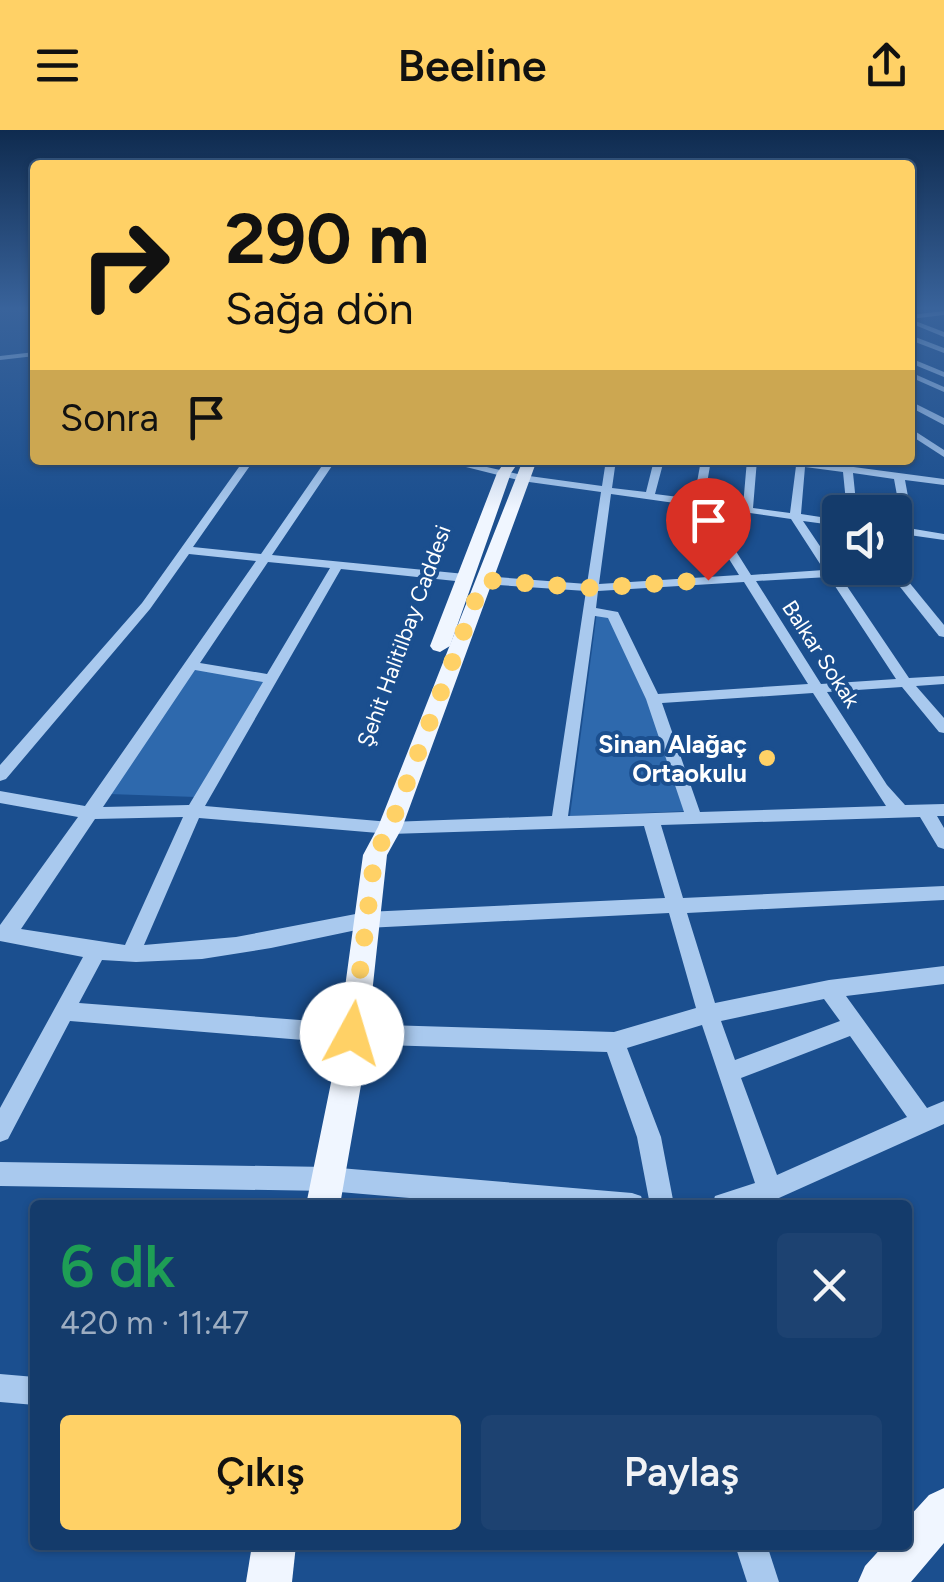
<!DOCTYPE html>
<html lang="tr">
<head>
<meta charset="utf-8">
<style>
  :root { --surface:#143b6b; --page:#1d4271; --text:#f1f3f6; --muted:#9dadc1; --line:#33557e; --accent:#ffd166 }
  body { margin:0; font-family:Figtree,sans-serif; background:var(--page); color:var(--text); height:100vh; display:flex; flex-direction:column; font-size:38px; white-space:nowrap }
  * { box-sizing:border-box; margin:0 }
  p { font-size:32px; color:var(--muted) }
  .icon { flex:none; width:55px; height:55px; fill:none; stroke:currentColor; stroke-width:2; stroke-linecap:round; stroke-linejoin:round }
  .map { position:relative; flex:1; overflow:hidden }
  .panel { position:absolute; left:30px; top:1070px; width:882px; height:350px; display:flex; flex-direction:column; background:var(--surface); border-radius:10px; box-shadow:0 2px 8px #0004,0 0 0 2px var(--line) }
  .panel>* { flex:none }
  .banner { position:absolute; left:30px; top:30px; width:885px; height:305px; border-radius:10px; box-shadow:0 2px 8px #0004,0 0 0 2px var(--line); background:#ffd166; color:#111; overflow:hidden }
  .fabs { position:absolute; left:822px; top:365px; display:grid; gap:20px }
  .fabs a { display:grid; place-items:center; width:90px; height:90px; border-radius:10px; background:var(--surface); box-shadow:0 2px 8px #0004,0 0 0 2px var(--line); font-size:50px }
  .pin { position:absolute; display:grid; place-items:center; width:85px; height:85px; color:#fff; margin:-102px -42px; border-radius:50% 50% 50% 0; rotate:-45deg; box-shadow:0 0 10px #0007 }
  .pin .icon { rotate:45deg }
  .me { position:absolute; width:110px; margin:-55px; rotate:6deg; stroke-linejoin:round; filter:drop-shadow(0 0 8px #0008) }
  .turn { display:flex; align-items:center; gap:35px; height:210px; padding:0 30px; font-size:45px }
  .turn .icon { width:130px; height:130px; stroke-width:2.5 }
  .turn b { display:block; font-size:70px; line-height:85px }
  .then { display:flex; align-items:center; height:95px; padding:0 30px; background:#0003; gap:20px; font-size:38px }
  .round { display:grid; place-items:center; flex:none; width:105px; height:105px; border-radius:10px; background:var(--page) }
  .summary { display:flex; align-items:center; justify-content:space-between; height:170px; padding:0 30px }
  h1 { font-size:60px; font-weight:600; line-height:75px; color:#1e9e55 }
  .action { display:flex; gap:20px; margin-top:auto; padding:20px 30px }
  .action a { flex:1; height:115px; border-radius:10px; background:var(--accent); color:#111; font-size:40px; font-weight:600; line-height:115px; text-align:center }
  .action a+a { background:var(--page); color:var(--text) }
  header { display:flex; justify-content:space-between; align-items:center; height:130px; padding:0 30px; background:var(--accent); color:#111; font-size:45px; font-weight:600 }
  .map>svg:first-child { display:block }
  .green { fill:#2e69ad }
  .lines { fill:none; stroke-linecap:round; stroke-linejoin:round }
  .minor { fill:#a9c9ee; fill-rule:evenodd }
  .major { fill:#f0f6ff; fill-rule:evenodd }
  .route { stroke:#ffd166; stroke-width:18; stroke-dasharray:0 32.4 }
  .poi-dot { fill:#ffd166; stroke:#1b4f8f; stroke-width:4 }
  .labels { text-anchor:middle; dominant-baseline:central; stroke-width:8; stroke-linejoin:round; paint-order:stroke }
  .far-street-label { font-size:22px; fill:#fff; stroke:#1b4f8f }
  .poi-label { font-size:25px; font-weight:bold; fill:#fff; stroke:#1b4f8f; text-anchor:end }
</style>
</head>
<body>
<header><svg class="icon" aria-label="menu" viewBox="0 0 24 24"><path d="M4 6h16M4 12h16M4 18h16"/></svg>Beeline<svg class="icon" aria-label="share" viewBox="0 0 24 24"><path d="M12 15V3M7 8l5-5 5 5M5 13v7h14v-7"/></svg></header>
<div class="map">
<svg width="944" height="1452" viewBox="0 0 944 1452">
  <rect width="100%" height="100%" fill="#1b4f8f"/>
  <g class="green">
    <polygon points="597,482 615,484 688,681 570,686"/>
    <polygon points="194,538 265,550 196,667 109,664"/>
  </g>
  <g class="lines">
    <g class="minor">
      <polygon points="944,181 944,185 910,189 944,202 944,207 910,193 910,185"/>
      <polygon points="910,205 944,218 944,223 910,210"/>
      <polygon points="35,222 35,226 0,230 0,226"/>
      <polygon points="910,228 944,242 944,247 910,233"/>
      <polygon points="910,242 944,257 944,262 910,247"/>
      <polygon points="910,271 944,288 944,295 910,277"/>
      <polygon points="910,298 944,320 944,327 910,305"/>
      <path d="M 244,330 L 254,330 L 193,417 L 261,424 L 326,330 L 336,330 L 272,425 L 465,444 L 471,448 L 465,452 L 341,439 L 205,676 L 390,692 L 552,686 L 586,461 L 483,454 L 477,450 L 483,446 L 587,454 L 601,362 L 522,351 L 438,330 L 456,330 L 522,345 L 602,356 L 606,330 L 616,330 L 612,358 L 646,362 L 654,330 L 664,330 L 655,364 L 694,369 L 701,330 L 711,330 L 704,371 L 743,376 L 747,330 L 757,330 L 753,378 L 790,383 L 796,336 L 768,330 L 801,330 L 944,349 L 944,355 L 905,350 L 914,399 L 944,404 L 944,410 L 895,403 L 895,397 L 903,398 L 894,349 L 853,343 L 857,382 L 847,382 L 843,342 L 805,337 L 801,384 L 840,390 L 840,396 L 803,391 L 909,548 L 944,546 L 944,554 L 916,556 L 944,588 L 944,603 L 939,602 L 902,557 L 827,562 L 887,655 L 905,675 L 944,674 L 944,686 L 937,686 L 944,698 L 944,719 L 938,717 L 920,687 L 661,695 L 683,768 L 944,756 L 944,770 L 687,783 L 715,873 L 829,850 L 944,836 L 944,854 L 846,866 L 927,978 L 944,971 L 944,994 L 770,1072 L 761,1075 L 712,1075 L 715,1066 L 755,1053 L 702,895 L 627,918 L 661,1007 L 674,1075 L 650,1075 L 637,1007 L 607,922 L 352,914 L 70,891 L 8,1009 L 0,1012 L 0,978 L 83,827 L 0,811 L 0,795 L 78,687 L 0,673 L 0,661 L 85,676 L 256,431 L 189,424 L 150,479 L 6,649 L 0,651 L 0,635 L 142,473 ZM 611,364 L 696,376 L 739,445 L 599,454 ZM 708,377 L 791,389 L 824,440 L 751,445 ZM 268,432 L 330,438 L 267,544 L 200,533 ZM 829,447 L 896,549 L 821,554 L 756,451 ZM 744,452 L 808,554 L 658,564 L 618,482 L 596,478 L 598,461 ZM 595,486 L 608,488 L 646,569 L 684,682 L 568,686 ZM 195,540 L 263,552 L 189,675 L 103,677 ZM 813,563 L 886,676 L 700,682 L 662,573 ZM 183,687 L 125,815 L 21,799 L 95,689 ZM 199,688 L 390,704 L 644,696 L 665,768 L 366,782 L 236,807 L 144,815 ZM 669,783 L 696,878 L 614,902 L 352,894 L 79,873 L 102,830 L 136,832 L 202,829 L 271,818 L 366,798 ZM 824,869 L 840,891 L 735,930 L 721,891 ZM 850,906 L 907,987 L 777,1045 L 741,948 Z"/>
      <polygon points="895,435 944,495 944,507 939,506 885,438"/>
      <polygon points="0,1032 328,1037 632,1063 641,1066 644,1075 491,1075 328,1061 0,1056"/>
      <polygon points="0,1244 35,1247 35,1275 0,1272"/>
      <polygon points="735,1415 767,1415 779,1452 747,1452"/>
    </g>
    <g class="major">
      <polygon points="506,330 520,330 511,343 450,516 440,522 433,520 430,516 497,343"/>
      <polygon points="523,330 537,330 402,698 387,725 364,938 340,1075 306,1075 334,938 363,725 378,697"/>
      <polygon points="944,1358 944,1413 911,1452 858,1452 865,1436 884,1415 908,1415 908,1388 929,1365"/>
      <polygon points="252,1415 296,1415 292,1452 246,1452"/>
    </g>
  </g>
  <linearGradient id="sky" x2="0" y2="1"><stop stop-color="#0f2b4f"/><stop offset="0.47" stop-color="#39639b"/><stop offset="1" stop-color="#39639b" stop-opacity="0"/></linearGradient>
  <rect width="944" height="380" fill="url(#sky)"/>
  <g class="lines">
    <polyline class="route" points="352,904 375,724 390,698 483,450 592,458 708,450"/>
  </g>
  <circle class="poi-dot" cx="767" cy="628" r="10"/>
  <g class="labels">
    <g class="far-street-label">
      <text transform="translate(404 506) rotate(-70)">Şehit Halitilbay Caddesi</text>
      <text transform="translate(821 524) rotate(57)">Balkar Sokak</text>
    </g>
    <g class="poi-label">
      <text x="747" y="614">Sinan Alağaç<tspan x="747" dy="29">Ortaokulu</tspan></text>
    </g>
  </g>
</svg>
<div class="fabs">
<a><svg class="icon" aria-label="sound" viewBox="0 0 24 24"><path d="M4 9h4l5-4v14l-5-4H4zM17 9q2 3 0 6"/></svg></a>
</div>
<div class="pin" style="left:708px;top:450px;background:#d93025"><svg class="icon" aria-label="arrive" viewBox="0 0 24 24"><path d="M6 21V4h12l-3 4 3 4H6"/></svg></div>
<svg class="me" style="left:352px;top:904px" viewBox="-20 -20 40 40"><circle r="19" fill="#fff"/><path d="M0-13L10 11 0 6-10 11z" fill="#ffd166"/></svg>
<div class="banner">
<div class="turn"><svg class="icon" aria-label="right" viewBox="0 0 24 24"><path d="M7 20v-9h11M14 6l5 5-5 5"/></svg><div><b>290 m</b>Sağa dön</div></div>
<div class="then">Sonra<svg class="icon" aria-label="arrive" viewBox="0 0 24 24"><path d="M6 21V4h12l-3 4 3 4H6"/></svg></div>
</div>
<section class="panel">
<div class="summary"><div><h1>6 dk</h1><p>420 m · 11:47</p></div><a class="round"><svg class="icon" aria-label="close" viewBox="0 0 24 24"><path d="M6 6l12 12M18 6L6 18"/></svg></a></div>
<div class="action"><a>Çıkış</a><a>Paylaş</a></div>
</section>
</div>
</body>
</html>
